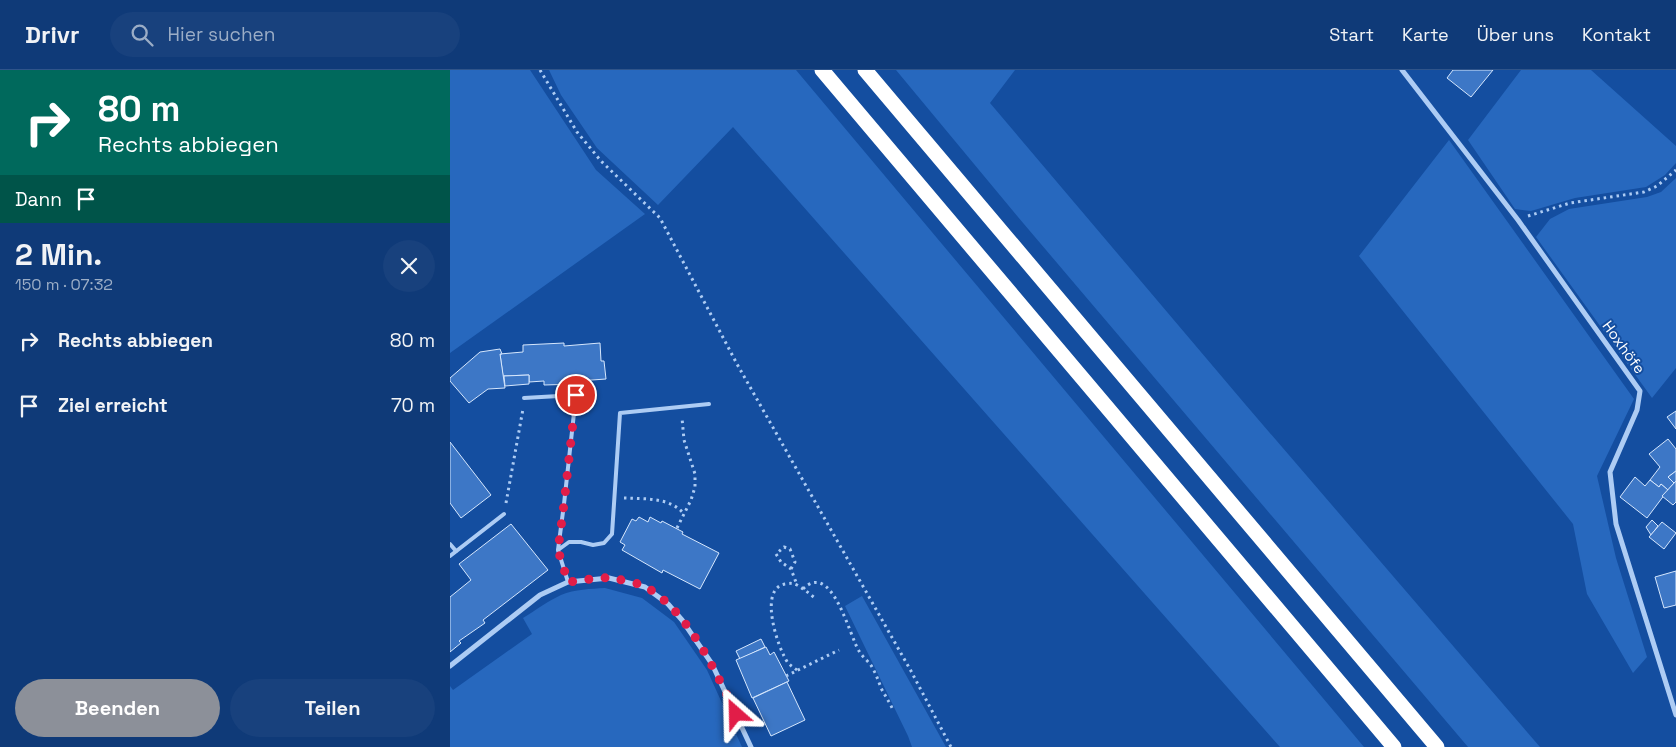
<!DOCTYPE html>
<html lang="de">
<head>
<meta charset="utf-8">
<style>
  :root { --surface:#0f3a78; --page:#18417d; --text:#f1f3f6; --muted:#9badc6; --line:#2f548a; --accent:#8c9099 }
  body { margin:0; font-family:"Space Grotesk",sans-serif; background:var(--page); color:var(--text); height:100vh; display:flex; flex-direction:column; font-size:19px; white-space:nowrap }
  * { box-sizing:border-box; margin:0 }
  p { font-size:16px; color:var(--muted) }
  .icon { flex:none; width:28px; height:28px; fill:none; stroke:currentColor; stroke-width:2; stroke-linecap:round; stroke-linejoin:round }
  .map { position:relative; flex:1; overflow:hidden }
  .side { display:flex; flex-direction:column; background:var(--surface); width:450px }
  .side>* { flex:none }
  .banner { background:#00695c; color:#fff; overflow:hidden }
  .pin { position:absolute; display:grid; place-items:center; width:42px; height:42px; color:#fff; margin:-21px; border:2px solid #fff; border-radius:50%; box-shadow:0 1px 5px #0007 }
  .me { position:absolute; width:55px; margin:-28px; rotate:335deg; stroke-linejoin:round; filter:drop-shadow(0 0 4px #0008) }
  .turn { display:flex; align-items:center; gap:18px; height:105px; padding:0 15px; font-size:22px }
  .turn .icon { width:65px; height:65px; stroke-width:2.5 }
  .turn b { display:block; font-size:35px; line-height:42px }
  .then { display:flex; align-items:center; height:48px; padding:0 15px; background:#0003; gap:10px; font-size:19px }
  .round { display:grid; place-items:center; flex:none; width:52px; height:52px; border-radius:26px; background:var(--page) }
  .headline { display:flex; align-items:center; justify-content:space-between; height:85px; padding:0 15px }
  h1 { font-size:30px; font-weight:800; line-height:38px }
  .primary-button { display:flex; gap:10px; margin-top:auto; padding:10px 15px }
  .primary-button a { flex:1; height:58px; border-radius:30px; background:var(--accent); color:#fff; font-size:20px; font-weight:800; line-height:58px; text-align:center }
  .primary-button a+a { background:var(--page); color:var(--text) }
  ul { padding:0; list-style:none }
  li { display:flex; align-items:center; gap:15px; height:65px; padding:0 15px }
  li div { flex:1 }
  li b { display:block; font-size:19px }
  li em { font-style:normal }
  header { display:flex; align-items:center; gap:30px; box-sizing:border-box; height:70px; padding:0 25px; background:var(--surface); border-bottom:1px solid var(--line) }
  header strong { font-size:24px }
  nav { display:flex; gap:28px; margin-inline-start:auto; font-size:18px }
  .search { width:350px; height:45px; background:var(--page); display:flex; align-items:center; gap:12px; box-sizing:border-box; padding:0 18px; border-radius:28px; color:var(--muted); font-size:19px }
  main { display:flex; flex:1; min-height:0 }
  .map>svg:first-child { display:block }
  .green { fill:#2768be }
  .building { fill:#3d77c6; stroke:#d6e7fd }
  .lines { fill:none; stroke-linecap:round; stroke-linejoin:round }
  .path { stroke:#adccf4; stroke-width:3; stroke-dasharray:2.5 4; stroke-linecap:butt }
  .lane { stroke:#adccf4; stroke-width:4 }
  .street { stroke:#adccf4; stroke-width:5 }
  .highway { stroke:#fff; stroke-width:15 }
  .route { stroke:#e11d48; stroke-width:9; stroke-dasharray:0 16.2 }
  .labels { text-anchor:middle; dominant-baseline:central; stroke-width:4; stroke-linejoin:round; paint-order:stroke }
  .street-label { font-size:15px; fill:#fff; stroke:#144ea0 }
</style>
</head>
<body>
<header>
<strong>Drivr</strong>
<div class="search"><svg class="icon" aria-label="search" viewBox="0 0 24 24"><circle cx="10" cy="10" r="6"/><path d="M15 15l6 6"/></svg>Hier suchen</div>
<nav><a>Start</a><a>Karte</a><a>Über uns</a><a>Kontakt</a></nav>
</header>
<main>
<section class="side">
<div class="banner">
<div class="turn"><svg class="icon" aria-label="right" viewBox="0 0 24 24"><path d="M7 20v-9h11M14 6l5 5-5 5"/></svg><div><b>80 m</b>Rechts abbiegen</div></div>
<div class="then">Dann<svg class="icon" aria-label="arrive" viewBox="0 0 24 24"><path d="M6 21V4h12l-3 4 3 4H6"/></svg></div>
</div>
<div class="headline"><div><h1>2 Min.</h1><p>150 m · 07:32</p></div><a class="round"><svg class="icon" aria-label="close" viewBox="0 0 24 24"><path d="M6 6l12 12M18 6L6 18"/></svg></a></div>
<ul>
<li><svg class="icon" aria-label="right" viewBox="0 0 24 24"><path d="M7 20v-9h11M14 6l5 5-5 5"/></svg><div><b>Rechts abbiegen</b></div><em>80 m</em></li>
<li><svg class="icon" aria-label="arrive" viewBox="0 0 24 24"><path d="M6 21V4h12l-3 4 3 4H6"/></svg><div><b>Ziel erreicht</b></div><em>70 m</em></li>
</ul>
<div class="primary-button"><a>Beenden</a><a>Teilen</a></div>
</section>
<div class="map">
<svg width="1226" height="677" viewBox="0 0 1226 677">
  <rect width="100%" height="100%" fill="#144ea0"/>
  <g class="green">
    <polygon points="0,0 80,0 146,100 195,144 0,283"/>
    <polygon points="99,0 346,0 914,677 830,677 283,57 208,135 147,78 111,25"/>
    <polygon points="446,0 565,0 540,33 795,334 1090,677 1018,677 568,147"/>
    <polygon points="1071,0 1141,0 1226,76 1226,93 1215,105 1196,117 1125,128 1081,141 1065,139 1018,70"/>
    <polygon points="999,70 1184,329 1147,406 1166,488 1197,587 1183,603 1137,524 1123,454 909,186"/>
    <polygon points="1226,108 1226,298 1202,328 1086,167 1100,149 1119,139 1197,127 1211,122"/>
    <path d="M 155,518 L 192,528 L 224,552 L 257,600 L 292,677 L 0,677 L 0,616 L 3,620 L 82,564 L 73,548 C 86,540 98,531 111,525 C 125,519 141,519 155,518 Z"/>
    <polygon points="412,526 496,677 462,677 458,666 395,536"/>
  </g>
  <g class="building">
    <polygon points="1003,0 1043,0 1021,27 997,8"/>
    <polygon points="114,273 114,276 150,273 151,291 154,291 156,309 128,311 128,314 94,315 94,311 79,312 79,305 53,306 50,284 73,282 73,275"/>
    <polygon points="50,279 52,284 50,284 55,318 38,319 19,333 0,311 0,308 30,282"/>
    <polygon points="79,305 79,314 55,316 54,306"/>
    <polygon points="1226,341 1226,359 1217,347"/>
    <polygon points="1218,369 1226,379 1226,401 1218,407 1224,413 1218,420 1211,414 1209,417 1200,410 1210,397 1199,384"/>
    <polygon points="0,372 41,425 11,448 0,433"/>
    <polygon points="1226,401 1226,411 1224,413 1218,407"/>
    <polygon points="1185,407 1195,416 1200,410 1209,417 1211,414 1218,420 1197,448 1170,427"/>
    <polygon points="1226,411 1226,432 1223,435 1212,426"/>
    <polygon points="189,447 198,452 200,447 211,453 212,451 233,462 232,464 269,483 250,519 213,500 212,503 172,480 175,475 170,472 182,449 186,451"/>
    <polygon points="1202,450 1208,456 1201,465 1196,457"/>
    <polygon points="1212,452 1226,463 1214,479 1199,467"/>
    <polygon points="61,454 98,500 33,550 35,553 9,571 11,573 0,582 0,527 21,510 9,494"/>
    <polygon points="1226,501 1226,535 1214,538 1205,507"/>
    <polygon points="311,569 315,577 290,589 286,581"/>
    <polygon points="316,577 320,585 324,582 339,611 302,628 286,590"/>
    <polygon points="337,612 355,650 321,666 303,628"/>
  </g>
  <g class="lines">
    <g class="path">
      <polyline points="90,0 127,62 151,91 210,148 287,294 461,601 501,677"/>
      <polyline points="1078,146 1120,133 1194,122 1207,116 1226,100"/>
      <path d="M 174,428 C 195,429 220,427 234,444"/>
      <polyline points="56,433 73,339"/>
      <polyline points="227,458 241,430 245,417 245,404 234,370 232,348"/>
      <polyline points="341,499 345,492 340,479 334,477 326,484 331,492 341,499 347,515"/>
      <path d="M 353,519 C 382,490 399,565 409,581 C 413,588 420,592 423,599 C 427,606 429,613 432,620 C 436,627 440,633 443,640"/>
      <path d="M 347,600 C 344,598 341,596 338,593 C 328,579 307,517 336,514 C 340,513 343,513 347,515 C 354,519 360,524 366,529"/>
      <polyline points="336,606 389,580"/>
    </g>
    <g class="lane">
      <polyline points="74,328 126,325 114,434 108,480 118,512"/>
      <polyline points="0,474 6,481"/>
      <polyline points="108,480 119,472 131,472 143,475 154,473 162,464 170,343 259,334"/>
      <polyline points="0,486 54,444"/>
    </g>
    <g class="street">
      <polyline points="952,0 1068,150 1190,321 1187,340 1160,402 1166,454 1226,645"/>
      <polyline points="0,596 90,525 118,512 159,508 195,517 218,534 232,550 262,594 301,677"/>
    </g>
    <g class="highway">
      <polyline points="372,0 944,677"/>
      <polyline points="415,0 987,677"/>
    </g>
  </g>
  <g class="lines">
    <path class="route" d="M 126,325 L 114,434 L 108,480 L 118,512 C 131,511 146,507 159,508 C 168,509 189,513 196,517 C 238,541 266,602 286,644"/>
  </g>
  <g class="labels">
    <g class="street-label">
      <text transform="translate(1174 277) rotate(54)">Hoxhöfe</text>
    </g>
  </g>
</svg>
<div class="pin" style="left:126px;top:325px;background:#d93025"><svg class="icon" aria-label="arrive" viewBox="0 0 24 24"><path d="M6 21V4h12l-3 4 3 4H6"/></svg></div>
<svg class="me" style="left:286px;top:644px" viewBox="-20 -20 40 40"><path d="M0-17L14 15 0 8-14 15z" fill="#e11d48" stroke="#fff" stroke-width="4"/></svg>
</div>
</main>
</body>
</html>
